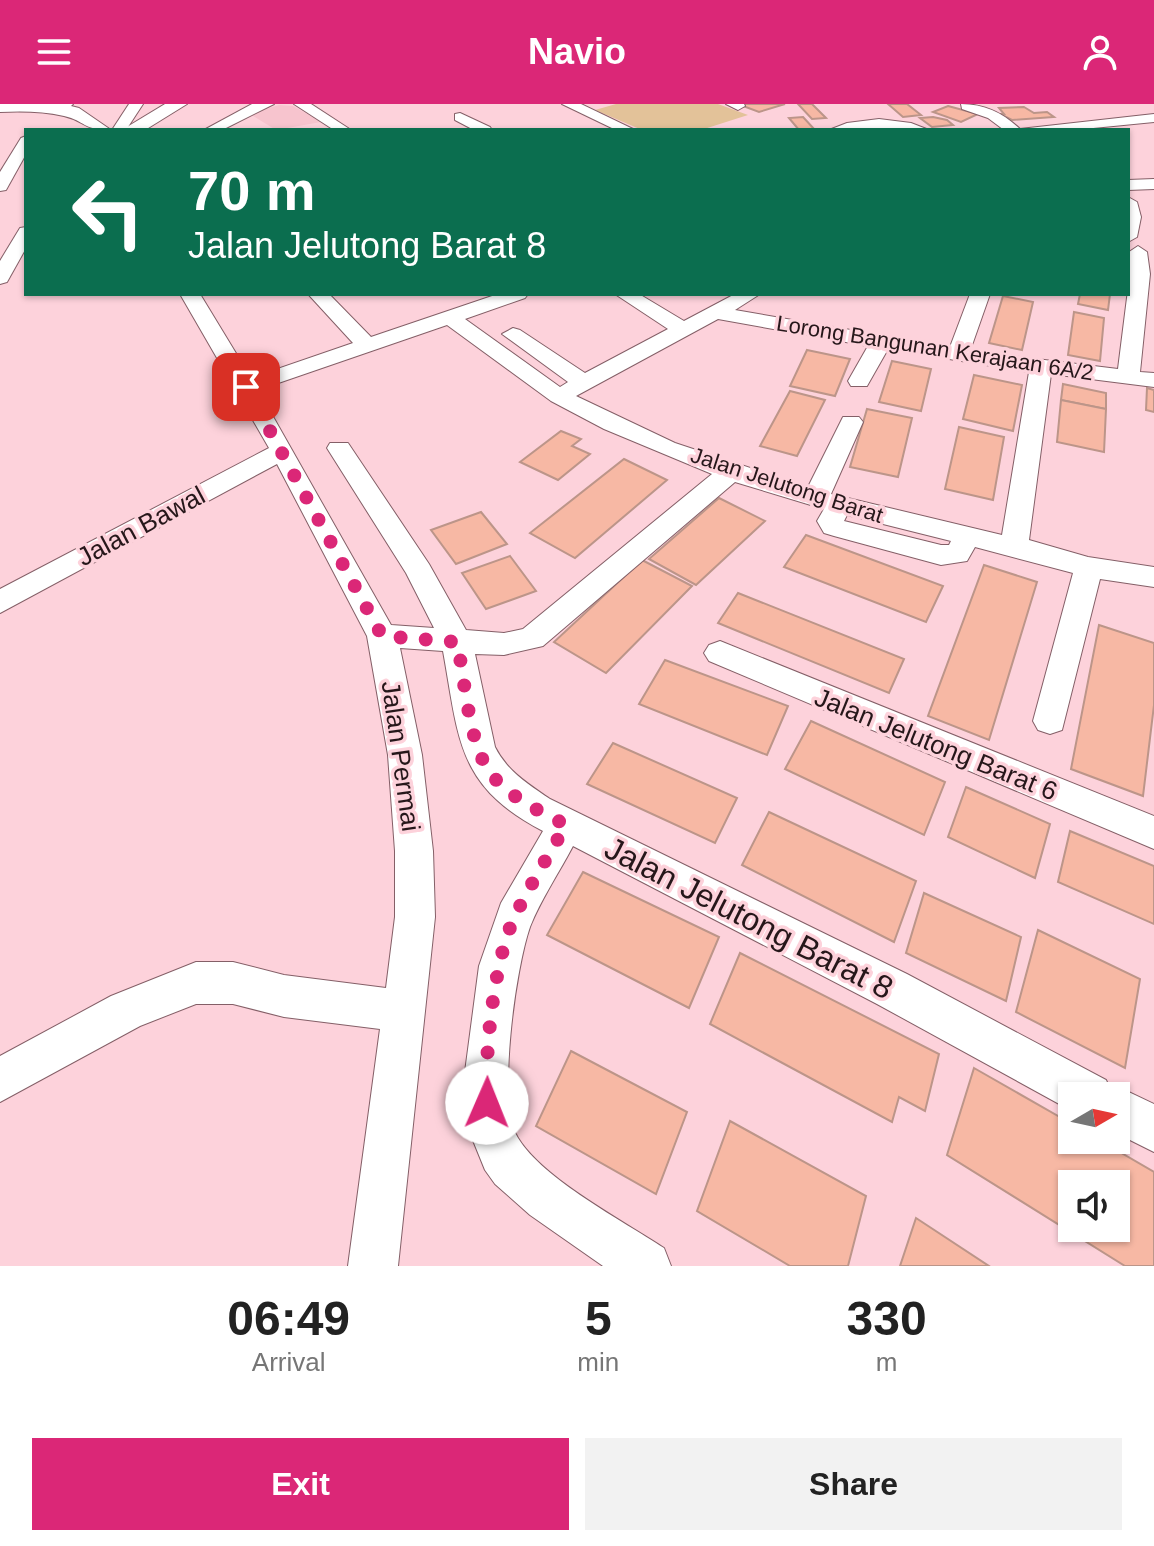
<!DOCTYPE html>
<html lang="en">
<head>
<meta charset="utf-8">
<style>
  :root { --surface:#fff; --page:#f2f2f2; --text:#222; --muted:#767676; --accent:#db2777 }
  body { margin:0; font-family:Helvetica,sans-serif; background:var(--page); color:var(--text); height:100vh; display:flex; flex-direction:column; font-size:30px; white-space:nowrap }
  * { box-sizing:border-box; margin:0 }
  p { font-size:26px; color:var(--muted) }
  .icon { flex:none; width:44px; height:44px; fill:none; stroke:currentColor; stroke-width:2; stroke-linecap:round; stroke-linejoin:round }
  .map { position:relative; height:1162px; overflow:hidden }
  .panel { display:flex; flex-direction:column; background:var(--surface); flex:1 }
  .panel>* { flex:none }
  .hud { position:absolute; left:24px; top:24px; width:1106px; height:168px; border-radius:0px; box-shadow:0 2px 6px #0004; background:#0b6e4f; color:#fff; overflow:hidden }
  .needle { width:52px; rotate:81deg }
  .buttons { position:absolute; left:1058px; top:978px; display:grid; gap:16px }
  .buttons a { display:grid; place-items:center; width:72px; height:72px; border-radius:0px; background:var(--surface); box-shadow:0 2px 6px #0004; font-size:40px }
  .pin { position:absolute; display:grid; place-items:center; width:68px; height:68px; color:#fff; margin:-34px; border-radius:16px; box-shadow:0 4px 12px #0006 }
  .me { position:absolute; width:88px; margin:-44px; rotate:1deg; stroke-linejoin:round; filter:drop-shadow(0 0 6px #0008) }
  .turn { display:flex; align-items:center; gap:28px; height:168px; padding:0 32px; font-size:36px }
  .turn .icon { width:104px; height:104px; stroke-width:2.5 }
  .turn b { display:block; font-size:56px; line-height:68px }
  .eta { display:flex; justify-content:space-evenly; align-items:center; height:136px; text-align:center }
  .eta b { font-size:48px; font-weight:700; line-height:56px }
  .cta { display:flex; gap:16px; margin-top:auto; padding:16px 32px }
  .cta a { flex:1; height:92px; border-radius:0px; background:var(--accent); color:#fff; font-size:32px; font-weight:700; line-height:92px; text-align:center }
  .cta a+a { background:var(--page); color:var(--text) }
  header { display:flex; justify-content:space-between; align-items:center; height:104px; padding:0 32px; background:var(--accent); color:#fff; font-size:36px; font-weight:700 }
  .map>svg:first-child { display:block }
  .built { fill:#f7c4ce }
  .green { fill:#e3c299 }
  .building { fill:#f7b8a4; stroke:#bc9589; stroke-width:2; fill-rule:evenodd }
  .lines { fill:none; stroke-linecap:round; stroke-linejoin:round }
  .minor-casing { stroke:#845f67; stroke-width:2 }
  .major-casing { stroke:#845f67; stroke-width:2 }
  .minor { fill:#fff; fill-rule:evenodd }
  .major { fill:#fff; fill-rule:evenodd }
  .route { stroke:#db2777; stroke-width:14; stroke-dasharray:0 25.2 }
  .labels { text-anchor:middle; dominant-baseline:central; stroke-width:7; stroke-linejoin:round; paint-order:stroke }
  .far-street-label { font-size:22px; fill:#26171a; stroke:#fdd2db }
  .street-label { font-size:26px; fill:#26171a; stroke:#fdd2db }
  .near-street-label { font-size:32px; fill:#26171a; stroke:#fdd2db }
</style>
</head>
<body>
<header><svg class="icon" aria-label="menu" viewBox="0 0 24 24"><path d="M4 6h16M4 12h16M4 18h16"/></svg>Navio<svg class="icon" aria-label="person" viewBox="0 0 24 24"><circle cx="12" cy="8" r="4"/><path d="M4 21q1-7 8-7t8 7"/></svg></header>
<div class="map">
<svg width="1154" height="1162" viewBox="0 0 1154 1162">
  <rect width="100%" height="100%" fill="#fdd2db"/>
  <polygon class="built" points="279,1 293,2 321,18 276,26 250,10"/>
  <polygon class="green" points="616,0 718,0 748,11 701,26 642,26 595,6"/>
  <g class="building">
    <polygon points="746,0 785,0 759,8 743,2"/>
    <polygon points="798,0 812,0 826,14 812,15"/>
    <polygon points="888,0 907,0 921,11 903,13"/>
    <polygon points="948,2 978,10 961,18 933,8"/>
    <polygon points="1024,3 1034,9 1047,8 1054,13 1012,16 1000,10 1004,10 999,4"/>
    <polygon points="803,13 815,26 799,26 789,14"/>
    <polygon points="933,13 947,16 953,21 932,23 920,14"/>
    <polygon points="1080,190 1110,190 1108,206 1078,200"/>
    <polygon points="1003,192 1033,198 1022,246 989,239"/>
    <polygon points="1074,208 1104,214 1100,257 1068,251"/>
    <polygon points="807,246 850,255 835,292 790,282"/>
    <polygon points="892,257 931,265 921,307 879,298"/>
    <polygon points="974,271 1022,281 1013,327 963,315"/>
    <polygon points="1063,280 1106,289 1106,305 1061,296"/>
    <polygon points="1147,284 1154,286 1154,308 1146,306"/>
    <polygon points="790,287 825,296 797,352 760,342"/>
    <polygon points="1061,296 1106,305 1104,348 1057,338"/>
    <polygon points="867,305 912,314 898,373 850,363"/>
    <polygon points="959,323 1004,333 993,396 945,385"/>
    <polygon points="561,327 581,335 572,342 590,350 558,376 520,358"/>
    <polygon points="624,355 667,376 575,454 530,429"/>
    <polygon points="719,394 765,417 696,481 649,455"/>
    <polygon points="481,408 507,440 456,460 431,426"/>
    <polygon points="806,431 943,482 926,518 784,463"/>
    <polygon points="510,452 536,487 486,505 462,469"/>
    <polygon points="642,456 692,482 606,569 554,538"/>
    <polygon points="984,461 1037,478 989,636 928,612"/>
    <polygon points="738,489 904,555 889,589 718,519"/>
    <polygon points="1099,521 1154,539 1154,601 1143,692 1071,665"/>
    <polygon points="665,556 788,602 767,651 639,600"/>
    <polygon points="811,617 945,678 924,731 785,665"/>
    <polygon points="613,639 737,694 715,739 587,680"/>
    <polygon points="966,683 1050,720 1035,774 948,733"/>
    <polygon points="769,708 916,777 894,838 742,761"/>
    <polygon points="1070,727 1154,762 1154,820 1058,778"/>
    <polygon points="583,768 719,833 689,904 547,831"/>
    <polygon points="924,789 1021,833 1006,897 906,849"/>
    <polygon points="1038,826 1140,875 1125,964 1016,908"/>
    <polygon points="740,849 939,950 925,1007 899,993 892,1018 710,920"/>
    <polygon points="571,947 687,1008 656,1090 536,1022"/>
    <path d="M 974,964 L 1072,1020 L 1072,1036 L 1099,1036 L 1154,1068 L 1154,1162 L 1125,1162 L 947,1051 ZM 1072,1080 L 1116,1080 L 1116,1124 L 1072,1124 Z"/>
    <polygon points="730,1017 866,1092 848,1162 790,1162 697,1107"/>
    <polygon points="916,1114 989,1162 900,1162"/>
  </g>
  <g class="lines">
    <defs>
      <g id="minor">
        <polygon points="129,0 143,0 126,26 112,26"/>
        <polygon points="252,0 274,0 222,26 204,26"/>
        <polygon points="294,0 311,0 351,26 334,26"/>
        <polygon points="562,0 581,0 635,26 616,26"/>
        <polygon points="726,0 744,0 745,2 738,6"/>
        <path d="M 961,0 C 985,0 1003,9 1020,25 L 1154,10 L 1154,18 L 1073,26 L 1004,26 L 988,14 L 962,5 Z"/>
        <polygon points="460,9 490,23 492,26 474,26 455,16 455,10"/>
        <polygon points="879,15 911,19 929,26 829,26 847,19"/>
        <polygon points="26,32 26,50 6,86 0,87 0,68 21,34"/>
        <polygon points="1154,75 1154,85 1128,86 1128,76"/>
        <polygon points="1128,93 1137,98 1141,113 1137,133 1128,138"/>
        <polygon points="26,123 26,144 7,178 0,180 0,157 20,124"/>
        <path d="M 1138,142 L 1147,148 L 1150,170 L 1140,268 L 1154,269 L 1154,283 L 1051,270 L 1029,436 L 1088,453 L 1154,463 L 1154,483 L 1100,475 L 1062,626 L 1050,630 L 1038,626 L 1033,617 L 1073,469 L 975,443 L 967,457 L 941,461 L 834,432 L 824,429 L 817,417 L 824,405 L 735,378 L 543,542 L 504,551 L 475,550 L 495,643 C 507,667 528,680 550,695 L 907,870 L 1106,976 L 1110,985 L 1116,982 L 1154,1000 L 1154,1048 L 1116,1029 L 1116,992 L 1072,992 L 1072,1007 L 877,900 L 573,742 C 559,769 541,795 530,823 C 516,863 496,999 518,1034 C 543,1075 623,1117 664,1144 L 671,1162 L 603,1162 L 530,1111 L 495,1080 L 485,1066 L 470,1029 L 465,968 L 479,862 L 501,799 L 543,727 C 456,682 459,634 443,547 L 400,544 L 422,651 L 433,747 L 435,813 L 398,1162 L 348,1162 L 380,925 L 284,913 L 233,900 L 196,900 L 140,922 L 0,998 L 0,952 L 111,892 L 196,858 L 233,858 L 284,871 L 386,884 L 395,813 L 395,747 L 388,651 L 367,532 L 277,360 L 0,509 L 0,485 L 269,344 L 180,190 L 200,190 L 251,274 L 353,239 L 308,190 L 329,190 L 371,233 L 498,190 L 528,190 L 525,194 L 465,215 L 560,283 L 568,278 L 502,230 L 513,224 L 520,226 L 585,269 L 668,225 L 615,190 L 639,190 L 684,217 L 735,190 L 760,190 L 735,206 L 950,243 L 970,190 L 990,190 L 970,247 L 1118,265 L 1130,170 L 1129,148 ZM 718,215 L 868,242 L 848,277 L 851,282 L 867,282 L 888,245 L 1029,268 L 1002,431 L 831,390 L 863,318 L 859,313 L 843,313 L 808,383 L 675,339 L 576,292 ZM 447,221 L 551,297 L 604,325 L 712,370 L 523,525 L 504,529 L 466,526 L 429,460 L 348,339 L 330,339 L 327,344 L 406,469 L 434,524 L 391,521 L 258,286 ZM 847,411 L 951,437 L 949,441 L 941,441 L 844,417 Z"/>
        <polygon points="720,537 1154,712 1154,745 709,557 704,549 709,541"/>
      </g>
      <g id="major">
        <path d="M 0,0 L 73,0 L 71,2 L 79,4 L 111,26 C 82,26 86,17 64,12 C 42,7 22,7 0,8 Z"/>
        <polygon points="165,0 187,0 145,26 122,26"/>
      </g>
    </defs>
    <use href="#minor" class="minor-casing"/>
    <use href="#major" class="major-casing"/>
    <use href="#minor" class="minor"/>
    <use href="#major" class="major"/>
  </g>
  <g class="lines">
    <path class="route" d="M 246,283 L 382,532 L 457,538 C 465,575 468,636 489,667 C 506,692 540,707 566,721 C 549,751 530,781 515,812 C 494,855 484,951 487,999"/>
  </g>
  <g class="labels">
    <g class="far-street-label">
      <text transform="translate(935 244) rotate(9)">Lorong Bangunan Kerajaan 6A/2</text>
      <text transform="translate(787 381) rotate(18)">Jalan Jelutong Barat</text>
    </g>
    <g class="street-label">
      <text transform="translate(141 422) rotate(-28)">Jalan Bawal</text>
      <text transform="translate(936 640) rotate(22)">Jalan Jelutong Barat 6</text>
      <text transform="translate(401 652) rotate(82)">Jalan Permai</text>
    </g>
    <g class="near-street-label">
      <text transform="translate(749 814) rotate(27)">Jalan Jelutong Barat 8</text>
    </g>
  </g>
</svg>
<div class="buttons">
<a><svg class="needle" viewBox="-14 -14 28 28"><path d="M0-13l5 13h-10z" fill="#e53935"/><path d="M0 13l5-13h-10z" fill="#767676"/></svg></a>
<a><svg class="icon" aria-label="sound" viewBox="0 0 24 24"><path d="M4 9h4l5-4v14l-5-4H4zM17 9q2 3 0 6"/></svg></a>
</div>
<div class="pin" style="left:246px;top:283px;background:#d93025"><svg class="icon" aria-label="arrive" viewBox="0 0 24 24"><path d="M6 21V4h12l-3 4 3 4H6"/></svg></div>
<svg class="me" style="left:487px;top:999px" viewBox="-20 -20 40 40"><circle r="19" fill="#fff"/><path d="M0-13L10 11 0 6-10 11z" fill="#db2777"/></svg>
<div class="hud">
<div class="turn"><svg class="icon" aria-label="left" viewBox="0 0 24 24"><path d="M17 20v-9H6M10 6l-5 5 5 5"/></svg><div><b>70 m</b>Jalan Jelutong Barat 8</div></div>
</div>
</div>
<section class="panel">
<div class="eta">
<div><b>06:49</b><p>Arrival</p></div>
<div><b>5</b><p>min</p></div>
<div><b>330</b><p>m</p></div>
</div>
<div class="cta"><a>Exit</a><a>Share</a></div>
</section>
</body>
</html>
